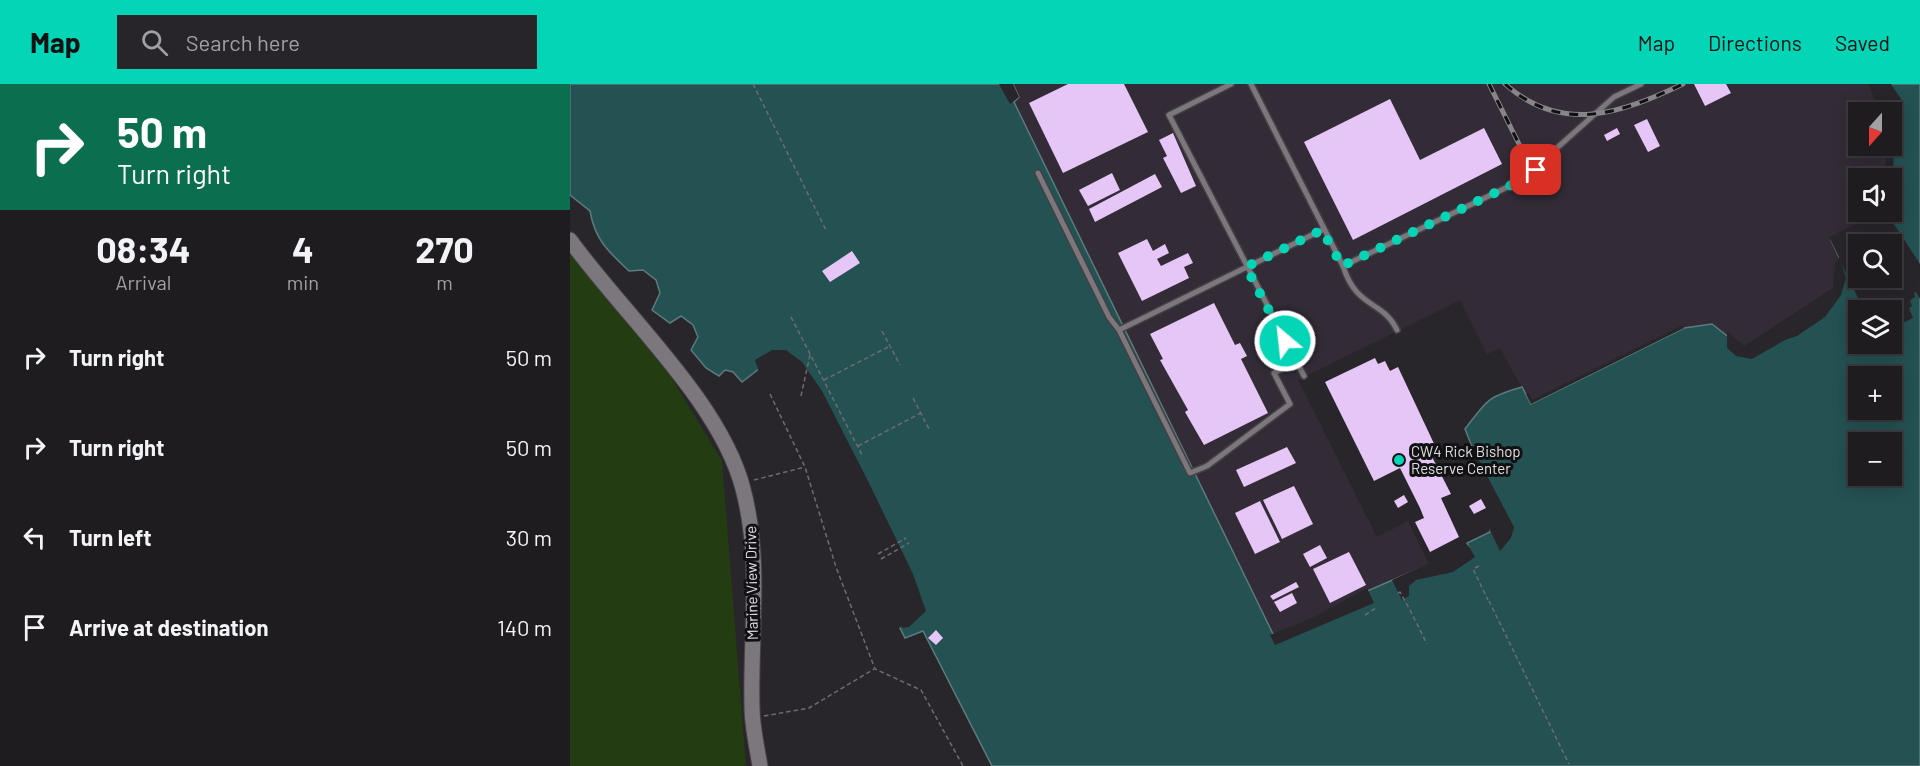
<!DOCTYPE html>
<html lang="en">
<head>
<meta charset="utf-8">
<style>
  :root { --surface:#1f1c20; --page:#272529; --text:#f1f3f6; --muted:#a1a1a5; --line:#3c3a3e; --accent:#04d5b6 }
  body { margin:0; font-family:Barlow,sans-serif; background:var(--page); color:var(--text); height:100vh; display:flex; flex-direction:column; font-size:22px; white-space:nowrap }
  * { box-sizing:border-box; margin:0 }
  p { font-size:20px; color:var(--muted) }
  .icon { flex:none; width:33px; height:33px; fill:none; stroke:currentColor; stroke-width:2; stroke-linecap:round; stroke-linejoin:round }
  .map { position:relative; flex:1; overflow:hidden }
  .sheet { display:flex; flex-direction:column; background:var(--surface); width:570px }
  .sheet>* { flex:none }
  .banner { background:#0b6e4f; color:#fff; overflow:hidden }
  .needle { width:39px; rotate:201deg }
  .fabs { position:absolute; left:1278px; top:18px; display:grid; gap:12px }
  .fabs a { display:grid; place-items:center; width:54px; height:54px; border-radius:0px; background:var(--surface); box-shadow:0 3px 15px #0003,0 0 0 2px var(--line); font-size:30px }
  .pin { position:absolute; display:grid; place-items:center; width:51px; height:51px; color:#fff; margin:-26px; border-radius:12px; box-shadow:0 3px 9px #0006 }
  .me { position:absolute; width:66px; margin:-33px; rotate:332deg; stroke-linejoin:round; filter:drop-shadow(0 0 4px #0008) }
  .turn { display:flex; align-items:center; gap:21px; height:126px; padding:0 18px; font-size:27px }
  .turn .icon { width:78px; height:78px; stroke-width:2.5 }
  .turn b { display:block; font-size:42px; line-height:51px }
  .eta { display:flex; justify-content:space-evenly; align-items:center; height:102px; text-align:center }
  .eta b { font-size:36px; font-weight:700; line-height:42px }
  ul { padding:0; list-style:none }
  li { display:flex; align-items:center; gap:18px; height:90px; padding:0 18px }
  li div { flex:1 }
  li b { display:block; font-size:22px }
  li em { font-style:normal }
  header { display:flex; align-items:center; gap:36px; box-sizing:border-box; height:84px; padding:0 30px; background:var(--accent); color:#111 }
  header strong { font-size:28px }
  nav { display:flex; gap:33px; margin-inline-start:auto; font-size:21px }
  .search { width:420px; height:54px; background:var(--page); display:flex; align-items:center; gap:15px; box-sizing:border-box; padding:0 21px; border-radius:0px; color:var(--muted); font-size:22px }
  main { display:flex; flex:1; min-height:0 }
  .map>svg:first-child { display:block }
  .built { fill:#332c37 }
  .green { fill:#243c12 }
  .water { fill:#245152; stroke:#5c7b7d; stroke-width:1.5; fill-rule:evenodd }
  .pier { fill:#29262b; fill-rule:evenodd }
  .building { fill:#e5c6f7 }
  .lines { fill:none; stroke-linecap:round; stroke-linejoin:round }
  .lane-casing { stroke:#434145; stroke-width:8 }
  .secondary-casing { stroke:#434145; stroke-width:17 }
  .path { stroke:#6f6c70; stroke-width:1.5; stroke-dasharray:4.5 3; stroke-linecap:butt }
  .lane { stroke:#7b777d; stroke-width:5 }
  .secondary { stroke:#7b777d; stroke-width:15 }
  .rail-casing { stroke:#888589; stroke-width:5 }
  .rail { stroke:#111012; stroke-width:3; stroke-dasharray:9; stroke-linecap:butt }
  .route { stroke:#04d5b6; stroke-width:10; stroke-dasharray:0 18 }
  .poi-dot { fill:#04d5b6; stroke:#111012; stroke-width:2 }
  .labels { text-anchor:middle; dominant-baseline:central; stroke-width:6; stroke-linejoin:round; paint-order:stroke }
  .poi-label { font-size:15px; fill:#e0dee1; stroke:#111012; text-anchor:start }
  .street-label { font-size:15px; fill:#e0dee1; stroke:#111012 }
</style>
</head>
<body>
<header>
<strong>Map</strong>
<div class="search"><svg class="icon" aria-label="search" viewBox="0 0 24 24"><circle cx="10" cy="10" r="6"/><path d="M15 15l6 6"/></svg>Search here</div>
<nav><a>Map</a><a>Directions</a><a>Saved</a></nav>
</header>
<main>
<section class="sheet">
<div class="banner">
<div class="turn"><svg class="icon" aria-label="right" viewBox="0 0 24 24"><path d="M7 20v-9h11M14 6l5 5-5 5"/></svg><div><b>50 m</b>Turn right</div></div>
</div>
<div class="eta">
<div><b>08:34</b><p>Arrival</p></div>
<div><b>4</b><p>min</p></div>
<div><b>270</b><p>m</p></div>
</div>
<ul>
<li><svg class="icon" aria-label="right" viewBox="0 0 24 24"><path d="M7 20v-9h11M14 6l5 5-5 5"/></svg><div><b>Turn right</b></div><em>50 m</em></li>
<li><svg class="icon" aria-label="right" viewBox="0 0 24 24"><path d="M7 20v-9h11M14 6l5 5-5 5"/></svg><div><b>Turn right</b></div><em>50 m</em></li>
<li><svg class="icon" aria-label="left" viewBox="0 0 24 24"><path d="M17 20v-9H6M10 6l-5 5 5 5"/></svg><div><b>Turn left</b></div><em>30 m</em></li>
<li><svg class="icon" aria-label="arrive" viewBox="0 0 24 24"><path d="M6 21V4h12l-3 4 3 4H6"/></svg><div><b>Arrive at destination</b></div><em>140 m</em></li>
</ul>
</section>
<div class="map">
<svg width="1350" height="682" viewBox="0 0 1350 682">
  <rect width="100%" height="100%" fill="#29262b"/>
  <polygon class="built" points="443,0 1301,0 1313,28 1288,28 1288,62 1321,62 1317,94 1288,94 1288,128 1310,128 1269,173 1265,206 1174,265 961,320 930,264 917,270 890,216 728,296 807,453 838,437 860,482 735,682 444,18 448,13"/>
  <polygon class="green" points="0,168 101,293 152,377 176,682 0,682"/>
  <path class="water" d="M 0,0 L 443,0 L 449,13 L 444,18 L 704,552 L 745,536 L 795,508 L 899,463 L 897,459 L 920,448 L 921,437 L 930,435 L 895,345 C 917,317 916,313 952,303 L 961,320 L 1114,244 L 1142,240 L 1174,265 L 1265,206 L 1269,173 L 1261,156 L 1310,132 L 1310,128 L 1322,128 L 1322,94 L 1317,94 L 1322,62 L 1322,28 L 1301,0 L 1350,0 L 1350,682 L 422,682 L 353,547 L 335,554 L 330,544 L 338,540 L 343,523 L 251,336 L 216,284 L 198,278 L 172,298 L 163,288 L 155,286 L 149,292 L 136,284 L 121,266 L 128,253 L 123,241 L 111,232 L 100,239 L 82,226 L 90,209 L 86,196 L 73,186 L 59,187 C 38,167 25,156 20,127 L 0,111 ZM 1288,160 L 1322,160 L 1322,194 L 1288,194 ZM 1288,226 L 1322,226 L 1322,260 L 1288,260 ZM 1288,292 L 1322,292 L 1322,326 L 1288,326 ZM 1288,358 L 1322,358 L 1322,392 L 1288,392 Z"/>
  <g class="pier">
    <polygon points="429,0 443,0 449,13 440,20"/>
    <polygon points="1298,0 1321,0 1333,18 1330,36 1334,52 1324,63 1323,90 1319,94 1314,94 1318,62 1322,62 1322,28 1310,28"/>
    <path d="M 1307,128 L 1316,128 L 1350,180 L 1350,215 L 1346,208 L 1344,209 L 1345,213 L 1340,216 L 1342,222 L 1339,224 L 1343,234 L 1322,244 L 1322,226 L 1294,226 L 1271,179 L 1276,194 L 1271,211 L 1255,233 L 1227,252 L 1215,256 L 1182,275 L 1166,272 L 1157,264 L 1157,247 L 1174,262 L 1263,204 L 1265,179 L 1269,173 L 1259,153 L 1307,130 ZM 1288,160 L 1322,160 L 1322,194 L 1288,194 Z"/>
    <polygon points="1113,241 1114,244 961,320 956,310 959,309 962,316"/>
    <polygon points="202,266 216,266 232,278 252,307 299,399 343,490 356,527 339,543 330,544 336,538 340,524 268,384 242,326 215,286 199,281 189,288 185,276"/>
    <polygon points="892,344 944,443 941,454 930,467 918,442 919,435 927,433 923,420 906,395"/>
    <polygon points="898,461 905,473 883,488 846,496 839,502 839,512 832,516 822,496"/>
    <polygon points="797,504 804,519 705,561 700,551 744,533"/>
  </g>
  <g class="building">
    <polygon points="498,0 554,0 578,48 493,89 459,19"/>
    <polygon points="1124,0 1156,0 1161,9 1135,22"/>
    <polygon points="820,15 850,76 914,44 932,80 783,156 734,58"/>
    <polygon points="1077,35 1090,62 1078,68 1064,41"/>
    <polygon points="1047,44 1050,50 1037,57 1034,51"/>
    <polygon points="603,49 626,102 611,109 593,74 597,72 589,56"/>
    <polygon points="542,89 550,106 518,122 509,106"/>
    <polygon points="585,90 592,103 525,138 519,125"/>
    <polygon points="577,155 583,167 595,160 599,169 587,175 591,182 618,169 623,179 614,183 619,194 572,217 548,169"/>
    <polygon points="282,167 290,179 260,198 252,187"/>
    <polygon points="644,219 665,261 670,259 677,272 671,275 698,329 634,361 615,328 618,326 590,276 593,275 580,250"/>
    <polygon points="805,274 808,280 815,277 820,287 828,283 867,366 860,369 881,410 871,414 889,453 860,468 845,438 854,434 850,424 830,384 804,397 755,298"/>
    <polygon points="717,363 726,379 674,403 666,386"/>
    <polygon points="724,402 743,440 712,455 693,416"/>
    <polygon points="834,411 838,418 828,424 824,417"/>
    <polygon points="911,415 916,424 904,430 899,422"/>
    <polygon points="690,417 710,458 685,470 665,429"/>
    <polygon points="750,461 757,474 740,483 733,470"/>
    <polygon points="779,468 796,501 760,519 743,485"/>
    <polygon points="726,498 729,503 703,516 700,512"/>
    <polygon points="722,509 727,519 710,528 704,518"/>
    <polygon points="366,546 373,554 366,561 358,554"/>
  </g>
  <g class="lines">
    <defs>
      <g id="lane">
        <polyline points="661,0 599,31 734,292"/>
        <path d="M 681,0 L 773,182 C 787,226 812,215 827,246"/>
        <polyline points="468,89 539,233 549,246"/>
        <polyline points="773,182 950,97 1044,13 1071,0"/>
        <polyline points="726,277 704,289 720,320 637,382 620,389 549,246 752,146"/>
      </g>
      <path id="secondary" d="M 0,156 C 53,230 151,318 173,405 C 192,476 180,551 182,623 C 182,643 187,663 190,682"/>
    </defs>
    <use href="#lane" class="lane-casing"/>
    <use href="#secondary" class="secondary-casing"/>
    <g class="path">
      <polyline points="183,0 256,146"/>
      <polyline points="221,233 292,371"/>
      <polyline points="312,247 330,281"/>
      <polyline points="254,296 320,262"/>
      <polyline points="200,310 235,383 266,483 305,585 351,606 393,682"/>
      <polyline points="231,312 240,271"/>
      <polyline points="343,314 360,347"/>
      <polyline points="288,362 351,329"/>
      <polyline points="184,396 235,383"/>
      <polyline points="308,470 336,454"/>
      <polyline points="311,475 339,459"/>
      <polyline points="909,482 903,485 918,516"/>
      <polyline points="828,509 830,508 840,526"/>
      <polyline points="919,517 999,680"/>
      <polyline points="840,526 857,560"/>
      <polyline points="795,531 806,524"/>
      <polyline points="194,632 239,624 304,585"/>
    </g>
    <use href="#lane" class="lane"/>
    <use href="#secondary" class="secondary"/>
    <defs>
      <g id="rail">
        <polyline points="919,0 950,62"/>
        <path d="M 935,0 C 992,51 1052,29 1113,0"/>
      </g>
    </defs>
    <use href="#rail" class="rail-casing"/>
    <use href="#rail" class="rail"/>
  </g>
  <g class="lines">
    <polyline class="route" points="715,257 676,183 752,146 772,182 950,97 966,86"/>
  </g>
  <circle class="poi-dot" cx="829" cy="376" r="6"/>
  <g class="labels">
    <g class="poi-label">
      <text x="841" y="367">CW4 Rick Bishop<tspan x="841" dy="17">Reserve Center</tspan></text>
    </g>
    <g class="street-label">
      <text transform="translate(181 499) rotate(-91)">Marine View Drive</text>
    </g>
  </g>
</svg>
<div class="fabs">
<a><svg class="needle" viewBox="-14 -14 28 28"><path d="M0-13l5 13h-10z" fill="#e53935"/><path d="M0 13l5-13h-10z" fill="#a1a1a5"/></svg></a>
<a><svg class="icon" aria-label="sound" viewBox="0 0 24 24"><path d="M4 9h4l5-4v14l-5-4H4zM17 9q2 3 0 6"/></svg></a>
<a><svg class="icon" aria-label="search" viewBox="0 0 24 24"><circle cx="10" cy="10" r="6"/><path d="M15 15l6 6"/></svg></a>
<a><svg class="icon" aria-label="layers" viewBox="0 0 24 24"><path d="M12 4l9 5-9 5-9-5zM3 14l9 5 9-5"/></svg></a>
<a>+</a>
<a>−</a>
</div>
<div class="pin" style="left:966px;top:86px;background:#d93025"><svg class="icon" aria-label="arrive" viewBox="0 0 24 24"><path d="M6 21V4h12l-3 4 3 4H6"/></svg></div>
<svg class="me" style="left:715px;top:257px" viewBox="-20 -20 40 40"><circle r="17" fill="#04d5b6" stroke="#fff" stroke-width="3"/><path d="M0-11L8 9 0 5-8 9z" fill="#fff"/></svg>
</div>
</main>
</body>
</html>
